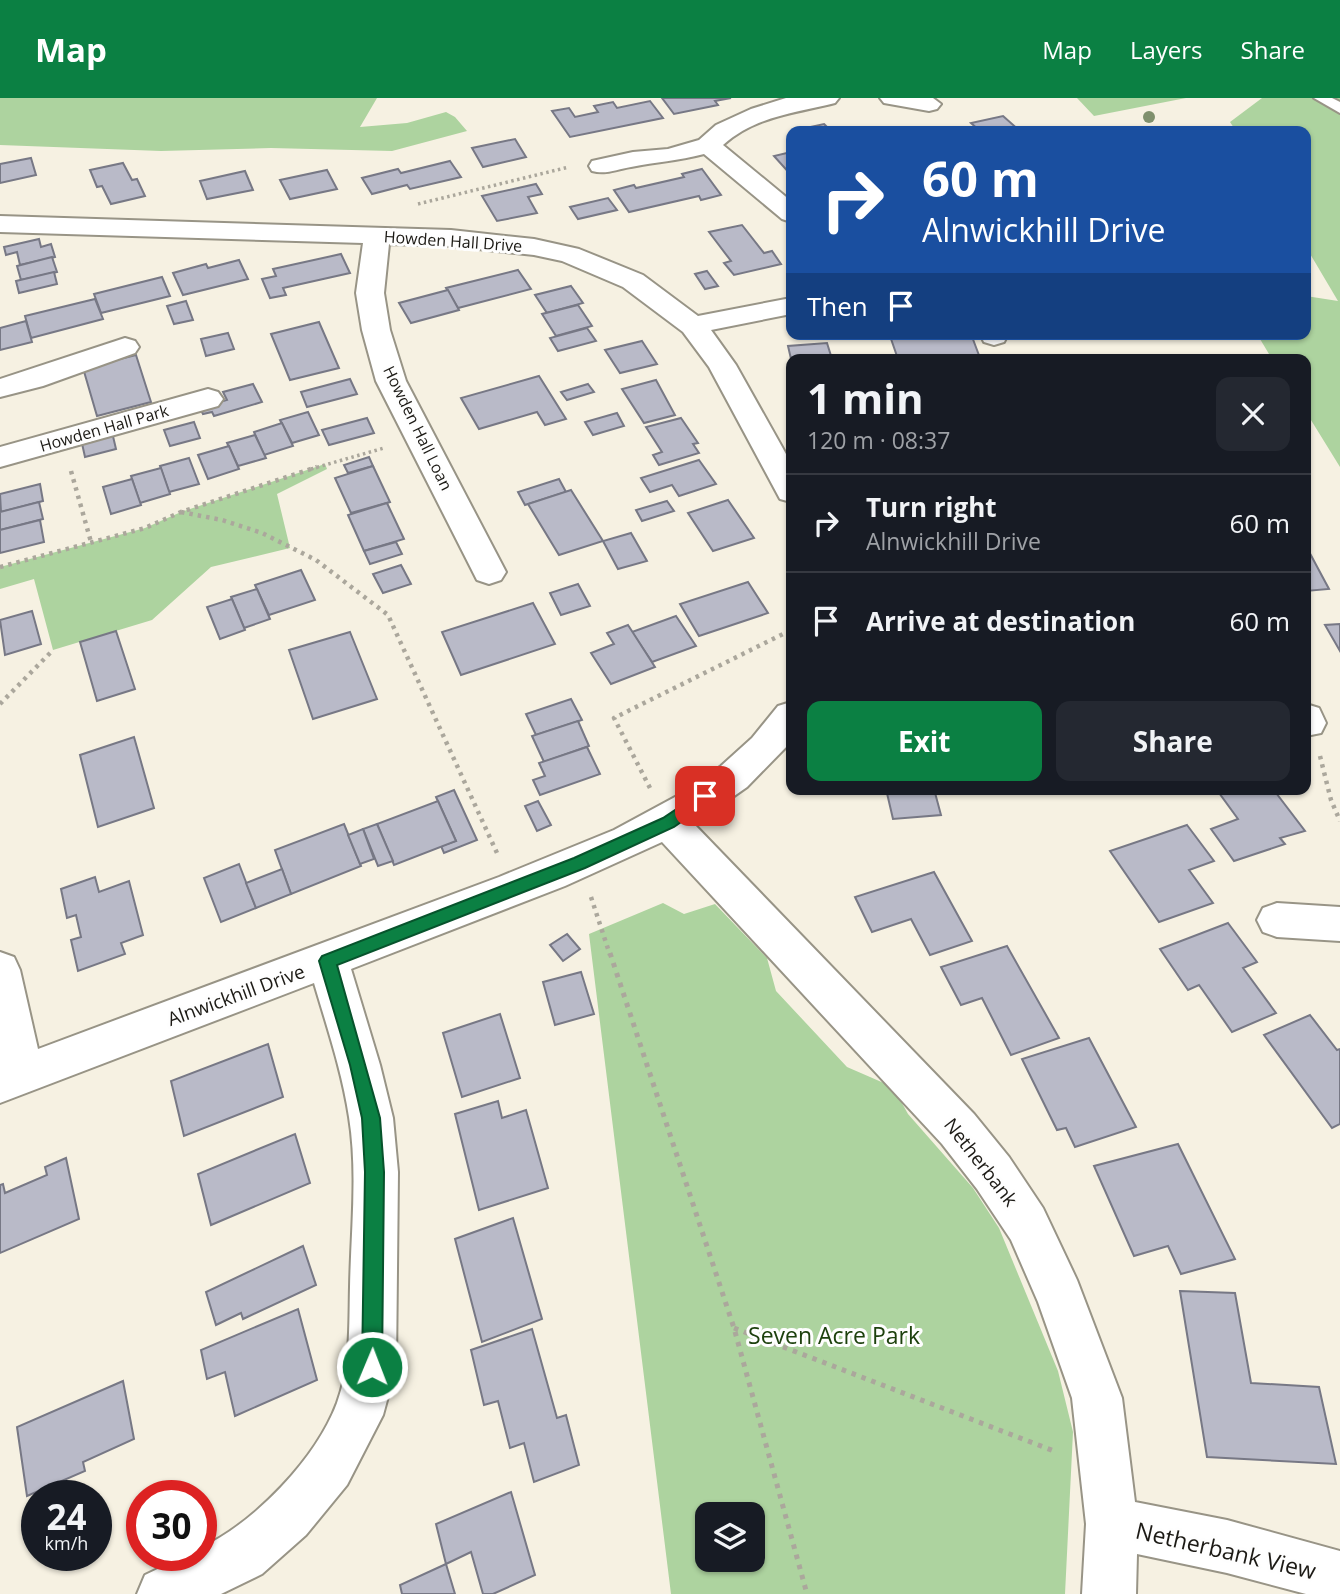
<!DOCTYPE html>
<html lang="en">
<head>
<meta charset="utf-8">
<style>
  :root { --surface:#171b24; --page:#242831; --text:#f1f3f6; --muted:#9ea1a6; --line:#363941; --accent:#0b8043 }
  body { margin:0; font-family:"Open Sans",sans-serif; background:var(--page); color:var(--text); height:100vh; display:flex; flex-direction:column; font-size:26px; white-space:nowrap }
  * { box-sizing:border-box; margin:0 }
  p { font-size:23px; color:var(--muted) }
  .icon { flex:none; width:38px; height:38px; fill:none; stroke:currentColor; stroke-width:2; stroke-linecap:round; stroke-linejoin:round }
  .map { position:relative; flex:1; overflow:hidden }
  .details { position:absolute; left:786px; top:256px; width:525px; height:441px; display:flex; flex-direction:column; background:var(--surface); border-radius:14px; box-shadow:0 2px 5px #0004 }
  .details>* { flex:none }
  .guide { position:absolute; left:786px; top:28px; width:525px; height:214px; border-radius:14px; box-shadow:0 2px 5px #0004; background:#1a4fa0; color:#fff; overflow:hidden }
  .tools { position:absolute; left:695px; top:1404px; display:grid; gap:14px }
  .tools a { display:grid; place-items:center; width:70px; height:70px; border-radius:14px; background:var(--surface); box-shadow:0 2px 5px #0004; font-size:35px }
  .speed { position:absolute; left:21px; top:1382px; display:flex; gap:14px; font-size:35px; font-weight:700; text-align:center }
  .speed>* { display:grid; place-content:center; width:91px; height:91px; border-radius:50%; background:var(--surface); box-shadow:0 2px 5px #0004; line-height:1 }
  .speed small { font-size:18px; font-weight:400 }
  .speed .limit { border:10px solid #d22; background:#fff; color:#111 }
  .pin { position:absolute; display:grid; place-items:center; width:60px; height:60px; color:#fff; margin:-30px; border-radius:14px; box-shadow:0 4px 10px #0006 }
  .me { position:absolute; width:77px; margin:-38px; rotate:1deg; stroke-linejoin:round; filter:drop-shadow(0 0 5px #0008) }
  .turn { display:flex; align-items:center; gap:24px; height:147px; padding:0 21px; font-size:32px }
  .turn .icon { width:91px; height:91px; stroke-width:2.5 }
  .turn b { display:block; font-size:49px; line-height:60px }
  .then { display:flex; align-items:center; height:66px; padding:0 21px; background:#0003; gap:14px; font-size:26px }
  .round { display:grid; place-items:center; flex:none; width:74px; height:74px; border-radius:14px; background:var(--page) }
  .headline { display:flex; align-items:center; justify-content:space-between; height:119px; padding:0 21px }
  h1 { font-size:42px; font-weight:700; line-height:52px }
  .button { display:flex; gap:14px; margin-top:auto; padding:14px 21px }
  .button a { flex:1; height:80px; border-radius:14px; background:var(--accent); color:#fff; font-size:28px; font-weight:700; line-height:80px; text-align:center }
  .button a+a { background:var(--page); color:var(--text) }
  ul { padding:0; list-style:none }
  li { display:flex; align-items:center; gap:21px; height:98px; padding:0 21px; border-top:2px solid var(--line) }
  li div { flex:1 }
  li b { display:block; font-size:26px }
  li em { font-style:normal }
  header { display:flex; align-items:center; gap:42px; box-sizing:border-box; height:98px; padding:0 35px; background:var(--accent); color:#fff }
  header strong { font-size:33px }
  nav { display:flex; gap:38px; margin-inline-start:auto; font-size:24px }
  .map>svg:first-child { display:block }
  .green { fill:#add39f; fill-rule:evenodd }
  .building { fill:#b9bac8; stroke:#777885; stroke-width:2 }
  .lines { fill:none; stroke-linecap:round; stroke-linejoin:round }
  .lane-casing { stroke:#989486; stroke-width:4 }
  .street-casing { stroke:#989486; stroke-width:4 }
  .path-far2 { stroke:#aba79c; stroke-width:3.5; stroke-dasharray:2.5 3.5; stroke-linecap:butt }
  .path-far1 { stroke:#aba79c; stroke-width:4.5; stroke-dasharray:3.5 5; stroke-linecap:butt }
  .path { stroke:#aba79c; stroke-width:5; stroke-dasharray:4.5 6; stroke-linecap:butt }
  .lane { fill:#fff; fill-rule:evenodd }
  .street { fill:#fff; fill-rule:evenodd }
  .tree { fill:#7f906d }
  .route { fill:#0b8043; stroke:#07532c; stroke-width:2 }
  .labels { text-anchor:middle; dominant-baseline:central; stroke-width:6; stroke-linejoin:round; paint-order:stroke }
  .far-street-label { font-size:16px; fill:#1c1a15; stroke:#fefefe }
  .street-label { font-size:19px; fill:#1c1a15; stroke:#fefefe }
  .near-park-label { font-size:23px; fill:#1d410d; stroke:#fefefe }
  .near-street-label { font-size:23px; fill:#1c1a15; stroke:#fefefe }
</style>
</head>
<body>
<header>
<strong>Map</strong>
<nav><a>Map</a><a>Layers</a><a>Share</a></nav>
</header>
<div class="map">
<svg width="1340" height="1496" viewBox="0 0 1340 1496">
  <rect width="100%" height="100%" fill="#f6f1e2"/>
  <g class="green">
    <polygon points="0,0 377,0 360,29 407,25 446,14 455,19 467,33 392,53 271,50 161,53 0,47"/>
    <polygon points="1077,0 1186,0 1094,18"/>
    <polygon points="1262,0 1340,0 1340,369 1306,314 1306,261 1272,261 1257,236 1306,236 1306,198 1338,203 1306,149 1306,33 1236,33 1230,24"/>
    <polygon points="325,366 327,371 277,396 290,450 211,469 152,522 53,552 34,481 0,491 0,469 145,430 181,414"/>
    <path d="M 663,805 L 684,816 L 715,806 L 767,860 L 776,893 L 847,969 L 893,989 L 908,1016 L 973,1090 L 999,1130 L 1058,1273 L 1073,1334 L 1065,1496 L 671,1496 L 589,836 ZM 707,1416 L 752,1416 L 752,1461 L 707,1461 Z"/>
  </g>
  <g class="building">
    <polygon points="662,0 731,0 715,3 718,7 674,16"/>
    <polygon points="650,3 663,20 570,39 552,13 569,10 575,19 598,14 594,8 613,4 617,10"/>
    <polygon points="1003,18 1020,33 980,33 971,25"/>
    <polygon points="824,26 831,33 792,33"/>
    <polygon points="515,41 526,59 483,69 472,50"/>
    <polygon points="791,54 791,77 774,58"/>
    <polygon points="31,60 36,77 0,85 0,66"/>
    <polygon points="450,63 461,79 410,91 407,87 372,96 362,80 398,71 401,75"/>
    <polygon points="123,65 132,82 137,81 145,98 111,106 102,88 97,89 90,72"/>
    <polygon points="702,71 721,97 701,102 699,98 629,114 614,92 634,87 636,90 684,79 682,76"/>
    <polygon points="327,72 337,91 290,101 280,82"/>
    <polygon points="245,73 253,92 207,101 200,83"/>
    <polygon points="536,86 542,96 528,99 537,115 497,123 482,98"/>
    <polygon points="608,100 617,112 578,121 570,109"/>
    <polygon points="742,127 764,155 772,153 781,166 734,177 724,165 731,163 709,134"/>
    <polygon points="39,141 41,149 51,146 55,159 20,167 17,154 6,157 4,149"/>
    <polygon points="341,156 350,175 283,190 286,197 270,200 262,181 276,178 273,171"/>
    <polygon points="52,159 57,174 21,182 17,168"/>
    <polygon points="239,162 248,181 183,197 173,175 206,166 208,170"/>
    <polygon points="518,172 531,191 458,210 446,190"/>
    <polygon points="707,173 718,188 705,191 695,176"/>
    <polygon points="54,174 57,186 19,195 16,183"/>
    <polygon points="162,179 170,198 101,215 94,196"/>
    <polygon points="571,188 583,205 547,215 535,197"/>
    <polygon points="448,192 459,212 411,225 399,205"/>
    <polygon points="95,201 103,221 31,240 25,218"/>
    <polygon points="186,203 193,222 174,226 167,208"/>
    <polygon points="578,207 592,228 556,238 542,216"/>
    <polygon points="26,223 32,244 0,252 0,230"/>
    <polygon points="319,224 339,270 290,282 271,236"/>
    <polygon points="587,230 596,243 558,253 550,240"/>
    <polygon points="228,235 234,251 206,258 201,241"/>
    <polygon points="971,236 980,260 898,261 890,238 912,237 914,240"/>
    <polygon points="642,243 657,266 620,275 605,252"/>
    <polygon points="827,245 832,261 791,261 788,248"/>
    <polygon points="136,257 151,304 97,318 83,270"/>
    <polygon points="539,278 566,321 545,327 537,314 479,331 461,300"/>
    <polygon points="350,281 357,296 307,309 301,294"/>
    <polygon points="656,282 675,317 644,325 622,291"/>
    <polygon points="253,286 262,304 214,318 212,314 203,316 200,310 227,302 223,294"/>
    <polygon points="588,286 594,294 567,302 561,294"/>
    <polygon points="308,314 319,337 292,345 280,322"/>
    <polygon points="617,315 624,328 593,337 585,324"/>
    <polygon points="367,320 374,335 329,347 322,332"/>
    <polygon points="681,320 698,345 693,346 699,355 659,367 653,357 662,354 646,329"/>
    <polygon points="194,324 200,340 170,348 164,332"/>
    <polygon points="282,325 293,348 264,357 254,334"/>
    <polygon points="112,334 116,351 85,359 81,341"/>
    <polygon points="255,337 266,360 238,368 227,345"/>
    <polygon points="229,348 239,371 208,381 198,357"/>
    <polygon points="369,359 373,368 348,375 344,367"/>
    <polygon points="189,360 199,386 169,394 160,368"/>
    <polygon points="699,362 716,386 679,398 672,387 650,394 641,380"/>
    <polygon points="373,368 390,404 351,415 335,380"/>
    <polygon points="161,370 170,396 140,405 131,378"/>
    <polygon points="132,381 141,407 111,416 103,389"/>
    <polygon points="559,381 566,394 525,407 518,394"/>
    <polygon points="40,386 43,403 1,414 0,396"/>
    <polygon points="571,392 603,443 559,457 528,406"/>
    <polygon points="728,402 754,440 713,453 688,415"/>
    <polygon points="667,403 674,413 642,423 636,412"/>
    <polygon points="39,404 43,421 0,432 0,414"/>
    <polygon points="387,405 404,441 364,453 348,417"/>
    <polygon points="40,422 44,444 0,455 0,432"/>
    <polygon points="631,435 647,463 618,471 603,443"/>
    <polygon points="396,444 402,456 370,466 364,453"/>
    <polygon points="1306,448 1329,491 1306,493"/>
    <polygon points="401,467 411,486 383,495 373,476"/>
    <polygon points="301,472 315,502 269,517 255,487"/>
    <polygon points="748,484 768,515 699,538 680,506"/>
    <polygon points="578,486 590,508 561,517 550,495"/>
    <polygon points="257,491 270,521 244,530 231,499"/>
    <polygon points="232,501 245,532 220,541 207,509"/>
    <polygon points="533,505 555,546 461,577 442,534"/>
    <polygon points="32,513 41,546 5,557 0,522"/>
    <polygon points="676,518 696,548 652,564 632,534"/>
    <polygon points="1340,526 1340,553 1325,527"/>
    <polygon points="628,527 655,569 611,586 591,555 614,546 607,535"/>
    <polygon points="116,533 135,591 97,603 80,544"/>
    <polygon points="350,534 377,601 313,621 289,552"/>
    <polygon points="571,601 582,622 536,637 526,616"/>
    <polygon points="578,623 589,648 544,664 532,638"/>
    <polygon points="134,639 154,710 98,729 80,657"/>
    <polygon points="587,649 600,676 540,697 533,682 545,678 539,665"/>
    <polygon points="886,691 934,691 941,717 893,721"/>
    <polygon points="1221,691 1273,691 1305,733 1280,740 1285,746 1234,763 1211,731 1238,721 1217,692"/>
    <polygon points="454,692 477,742 444,755 441,748 456,743 436,699"/>
    <polygon points="438,703 456,743 394,767 377,726"/>
    <polygon points="538,703 551,727 537,733 525,708"/>
    <polygon points="344,726 361,768 291,796 275,752"/>
    <polygon points="377,726 393,763 378,768 363,731"/>
    <polygon points="1187,727 1214,763 1189,772 1213,805 1159,824 1110,753"/>
    <polygon points="363,731 374,761 360,766 348,737"/>
    <polygon points="239,766 256,810 221,824 204,780"/>
    <polygon points="282,771 291,796 256,810 246,785"/>
    <polygon points="934,774 972,843 930,857 911,821 872,834 855,799"/>
    <polygon points="95,779 99,794 129,783 143,837 121,845 125,856 78,873 71,842 81,839 76,817 67,820 61,791"/>
    <polygon points="1228,825 1257,864 1243,870 1276,915 1232,934 1199,887 1188,892 1160,851"/>
    <polygon points="567,836 580,851 563,863 550,847"/>
    <polygon points="1007,848 1059,940 1011,957 982,900 961,907 941,869"/>
    <polygon points="581,874 594,916 555,927 543,884"/>
    <polygon points="500,916 520,980 462,999 443,935"/>
    <polygon points="1310,917 1337,952 1340,951 1340,1026 1332,1030 1264,937"/>
    <polygon points="1089,940 1136,1029 1075,1049 1066,1030 1057,1032 1022,961"/>
    <polygon points="268,946 283,999 184,1038 171,983"/>
    <polygon points="498,1003 502,1020 526,1012 548,1090 479,1112 455,1016"/>
    <polygon points="295,1036 310,1085 211,1127 198,1076"/>
    <polygon points="1178,1046 1235,1161 1181,1176 1168,1148 1134,1158 1094,1068"/>
    <polygon points="66,1060 79,1121 0,1155 0,1087 3,1086 5,1095 47,1077 45,1069"/>
    <polygon points="513,1120 542,1221 482,1244 455,1141"/>
    <polygon points="303,1148 316,1187 243,1221 241,1215 216,1227 206,1194"/>
    <polygon points="1180,1193 1235,1195 1251,1285 1319,1289 1336,1366 1207,1359"/>
    <polygon points="298,1211 317,1282 235,1318 225,1274 207,1281 201,1252"/>
    <polygon points="532,1231 557,1320 566,1317 579,1367 534,1384 524,1345 510,1350 498,1303 484,1307 471,1252"/>
    <polygon points="123,1283 134,1341 83,1364 85,1373 27,1398 17,1329"/>
    <polygon points="511,1394 535,1477 493,1496 483,1496 471,1454 446,1466 436,1426"/>
    <polygon points="446,1466 455,1496 402,1496 400,1487"/>
  </g>
  <g class="lines">
    <defs>
      <polygon id="lane" points="1314,0 1332,0 1340,4 1340,15"/>
      <g id="street">
        <path d="M 786,0 L 839,0 L 835,5 C 796,15 755,18 723,47 L 791,103 L 791,124 L 782,121 L 704,56 C 678,63 656,64 631,69 C 618,71 606,77 592,73 L 589,68 L 592,63 L 633,54 L 668,51 L 699,42 L 716,27 L 751,11 Z"/>
        <polygon points="880,0 933,0 941,6 937,11 929,13 884,5"/>
        <polygon points="0,118 451,132 534,141 579,151 643,177 698,218 791,200 791,216 711,232 736,267 791,365 791,404 780,401 709,269 683,234 623,189 562,163 534,157 451,148 389,146 384,195 390,232 406,283 506,474 501,482 489,486 477,482 376,283 362,232 356,195 363,145 0,134"/>
        <polygon points="980,236 1008,236 1004,244 994,247 984,244"/>
        <polygon points="125,240 135,243 139,249 135,255 43,288 0,299 0,281"/>
        <polygon points="208,291 218,294 223,301 218,308 0,369 0,349"/>
        <path d="M 791,604 L 791,644 L 747,689 L 694,726 L 974,1016 L 1009,1059 L 1043,1110 L 1077,1182 L 1122,1300 L 1135,1404 L 1227,1422 L 1340,1453 L 1340,1496 L 1306,1496 L 1227,1475 L 1137,1456 L 1136,1496 L 1082,1496 L 1086,1426 L 1072,1300 L 1038,1204 L 1011,1142 L 977,1091 L 942,1046 L 662,744 L 565,788 L 351,871 L 380,967 L 393,1020 L 398,1074 L 396,1269 L 383,1317 L 347,1387 L 306,1437 L 262,1476 L 221,1496 L 137,1496 L 145,1477 L 185,1458 L 201,1458 L 201,1450 C 255,1424 316,1361 337,1305 C 351,1267 349,1228 350,1189 C 351,1133 358,1074 349,1019 C 342,973 327,929 314,885 L 0,1005 L 0,854 L 14,859 L 20,872 L 38,951 L 499,779 L 614,732 L 688,692 L 721,668 L 752,640 L 778,608 Z"/>
        <polygon points="1306,606 1319,610 1326,625 1321,635 1306,638"/>
        <polygon points="1277,805 1340,809 1340,843 1277,839 1263,834 1257,822 1263,810"/>
      </g>
    </defs>
    <use href="#lane" class="lane-casing"/>
    <use href="#street" class="street-casing"/>
    <g class="path-far2">
      <polyline points="418,106 569,69"/>
      <polyline points="311,371 384,350"/>
    </g>
    <g class="path-far1">
      <polyline points="71,373 91,444"/>
      <polyline points="181,414 222,422 262,435 316,462 388,517 497,755"/>
      <polyline points="0,469 145,430 181,414 317,369"/>
      <polyline points="0,606 53,552"/>
      <polyline points="1320,658 1331,702 1340,723"/>
      <polyline points="650,690 614,620 791,532"/>
      <polyline points="591,799 610,857"/>
    </g>
    <g class="path">
      <polyline points="610,855 734,1230 807,1496"/>
      <polyline points="734,1230 1054,1353"/>
    </g>
    <use href="#lane" class="lane"/>
    <use href="#street" class="street"/>
  </g>
  <circle class="tree" cx="1149" cy="19" r="6"/>
  <polygon class="route" points="705,692 713,698 711,703 674,729 585,770 337,867 380,1020 384,1074 382,1269 379,1276 372,1279 365,1276 362,1269 365,1074 362,1020 350,967 319,863 322,858 574,760 663,720"/>
  <g class="labels">
    <g class="far-street-label">
      <text transform="translate(453 143) rotate(4)">Howden Hall Drive</text>
      <text transform="translate(104 330) rotate(-16)">Howden Hall Park</text>
      <text transform="translate(418 330) rotate(64)">Howden Hall Loan</text>
    </g>
    <g class="street-label">
      <text transform="translate(236 897) rotate(-20)">Alnwickhill Drive</text>
      <text transform="translate(981 1064) rotate(52)">Netherbank</text>
    </g>
    <g class="near-park-label">
      <text x="834" y="1237">Seven Acre Park</text>
    </g>
    <g class="near-street-label">
      <text transform="translate(1226 1452) rotate(13)">Netherbank View</text>
    </g>
  </g>
</svg>
<div class="tools">
<a><svg class="icon" aria-label="layers" viewBox="0 0 24 24"><path d="M12 4l9 5-9 5-9-5zM3 14l9 5 9-5"/></svg></a>
</div>
<div class="speed"><div>24<small>km/h</small></div><div class="limit">30</div></div>
<div class="pin" style="left:705px;top:698px;background:#d93025"><svg class="icon" aria-label="arrive" viewBox="0 0 24 24"><path d="M6 21V4h12l-3 4 3 4H6"/></svg></div>
<svg class="me" style="left:372px;top:1269px" viewBox="-20 -20 40 40"><circle r="17" fill="#0b8043" stroke="#fff" stroke-width="3"/><path d="M0-11L8 9 0 5-8 9z" fill="#fff"/></svg>
<div class="guide">
<div class="turn"><svg class="icon" aria-label="right" viewBox="0 0 24 24"><path d="M7 20v-9h11M14 6l5 5-5 5"/></svg><div><b>60 m</b>Alnwickhill Drive</div></div>
<div class="then">Then<svg class="icon" aria-label="arrive" viewBox="0 0 24 24"><path d="M6 21V4h12l-3 4 3 4H6"/></svg></div>
</div>
<section class="details">
<div class="headline"><div><h1>1 min</h1><p>120 m · 08:37</p></div><a class="round"><svg class="icon" aria-label="close" viewBox="0 0 24 24"><path d="M6 6l12 12M18 6L6 18"/></svg></a></div>
<ul>
<li><svg class="icon" aria-label="right" viewBox="0 0 24 24"><path d="M7 20v-9h11M14 6l5 5-5 5"/></svg><div><b>Turn right</b><p>Alnwickhill Drive</p></div><em>60 m</em></li>
<li><svg class="icon" aria-label="arrive" viewBox="0 0 24 24"><path d="M6 21V4h12l-3 4 3 4H6"/></svg><div><b>Arrive at destination</b></div><em>60 m</em></li>
</ul>
<div class="button"><a>Exit</a><a>Share</a></div>
</section>
</div>
</body>
</html>
